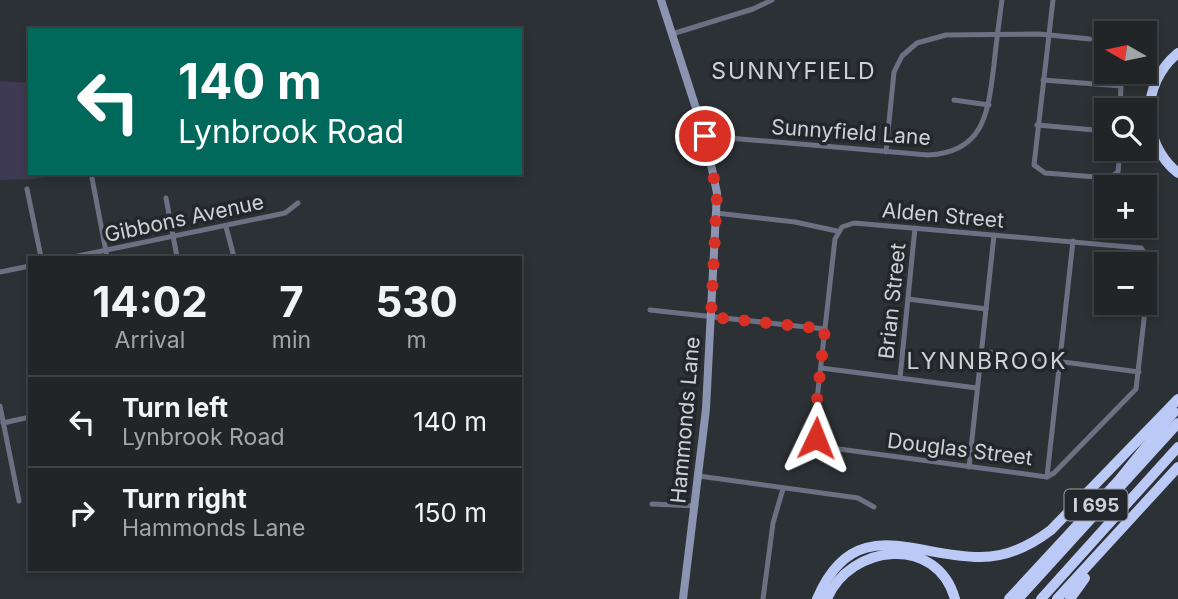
<!DOCTYPE html>
<html lang="en">
<head>
<meta charset="utf-8">
<style>
  :root { --surface:#212528; --page:#2d3134; --text:#f1f3f6; --muted:#a2a5a8; --line:#3e4245 }
  body { margin:0; font-family:Inter,sans-serif; background:var(--page); color:var(--text); height:100vh; display:flex; flex-direction:column; font-size:26px; white-space:nowrap }
  * { box-sizing:border-box; margin:0 }
  p { font-size:23px; color:var(--muted) }
  .icon { flex:none; width:38px; height:38px; fill:none; stroke:currentColor; stroke-width:2; stroke-linecap:round; stroke-linejoin:round }
  .map { position:relative; flex:1; overflow:hidden }
  .side { position:absolute; left:28px; top:256px; width:494px; height:315px; display:flex; flex-direction:column; background:var(--surface); border-radius:0px; box-shadow:0 4px 10px #0003,0 0 0 2px var(--line) }
  .side>* { flex:none }
  .banner { position:absolute; left:28px; top:28px; width:494px; height:147px; border-radius:0px; box-shadow:0 4px 10px #0003,0 0 0 2px var(--line); background:#00695c; color:#fff; overflow:hidden }
  .needle { width:46px; rotate:279deg }
  .tools { position:absolute; left:1094px; top:21px; display:grid; gap:14px }
  .tools a { display:grid; place-items:center; width:63px; height:63px; border-radius:0px; background:var(--surface); box-shadow:0 4px 10px #0003,0 0 0 2px var(--line); font-size:35px }
  .pin { position:absolute; display:grid; place-items:center; width:60px; height:60px; color:#fff; margin:-30px; border:4px solid #fff; border-radius:50%; box-shadow:0 2px 7px #0007 }
  .me { position:absolute; width:77px; margin:-38px; rotate:2deg; stroke-linejoin:round; filter:drop-shadow(0 0 5px #0008) }
  .turn { display:flex; align-items:center; gap:24px; height:147px; padding:0 35px; font-size:32px }
  .turn .icon { width:91px; height:91px; stroke-width:2.5 }
  .turn b { display:block; font-size:49px; line-height:60px }
  .eta { display:flex; justify-content:space-evenly; align-items:center; height:119px; text-align:center }
  .eta b { font-size:42px; font-weight:700; line-height:49px }
  ul { padding:0; list-style:none }
  li { display:flex; align-items:center; gap:21px; height:91px; padding:0 35px; border-top:2px solid var(--line) }
  li div { flex:1 }
  li b { display:block; font-size:26px }
  li em { font-style:normal }
  .map>svg:first-child { display:block }
  .green { fill:#3f3a54 }
  .lines { fill:none; stroke-linecap:round; stroke-linejoin:round }
  .street { stroke:#6b7183; stroke-width:5 }
  .secondary { stroke:#8b95b1; stroke-width:8 }
  .highway { stroke:#bbc9f6; stroke-width:10 }
  .route { stroke:#d93025; stroke-width:12; stroke-dasharray:0 21.6 }
  .labels { text-anchor:middle; dominant-baseline:central; stroke-width:7; stroke-linejoin:round; paint-order:stroke }
  .shield { fill:#23272b; stroke:#9b9fa2; stroke-width:2 }
  .shield-label { font-size:19px; font-weight:bold; fill:#cfd2d5 }
  .street-label { font-size:21px; fill:#cfd2d5; stroke:#23272b }
  .neighbourhood-label { font-size:23px; letter-spacing:2px; fill:#cfd2d5; stroke:#23272b }
</style>
</head>
<body>
<div class="map">
<svg width="1178" height="599" viewBox="0 0 1178 599">
  <rect width="100%" height="100%" fill="#2c3135"/>
  <polygon class="green" points="0,81 30,83 30,173 65,173 36,179 0,180"/>
  <g class="lines">
    <g class="street">
      <polyline points="1053,0 1034,165 1045,173 1109,178 1118,172 1120,149"/>
      <polyline points="672,34 753,9 772,0"/>
      <polyline points="1043,80 1121,86 1120,110"/>
      <polyline points="954,100 989,105"/>
      <polyline points="1037,125 1106,131"/>
      <path d="M 705,136 L 928,155 C 985,152 988,112 994,65 C 996,44 999,22 1002,0"/>
      <polyline points="886,152 894,72 902,56 917,43 946,35 1039,34 1090,39"/>
      <polyline points="92,178 107,257"/>
      <polyline points="27,189 41,257"/>
      <polyline points="166,198 177,257"/>
      <polyline points="716,213 795,222 837,231"/>
      <polygon points="854,223 1141,248 1149,259 1150,267 1136,389 1054,473 1047,477 824,447 816,438 814,426 835,239 842,227"/>
      <polyline points="226,227 234,257"/>
      <polyline points="73,257 285,213 298,203"/>
      <polyline points="0,272 30,266"/>
      <polyline points="908,299 986,309"/>
      <polyline points="650,310 825,329"/>
      <polyline points="981,351 1139,372"/>
      <polyline points="821,368 977,388"/>
      <polyline points="900,378 915,228"/>
      <polyline points="0,406 19,501"/>
      <polyline points="3,423 30,417"/>
      <polyline points="969,467 994,235"/>
      <polyline points="699,476 858,498 874,507"/>
      <polyline points="1047,477 1073,241"/>
      <polyline points="652,504 696,506"/>
      <polyline points="763,599 773,523 783,489"/>
    </g>
    <polyline class="secondary" points="661,0 705,136 717,193 706,409 683,599"/>
    <g class="highway">
      <path d="M 1178,53 C 1140,84 1140,142 1178,173"/>
      <path d="M 817,599 C 854,511 916,558 981,557 C 1008,557 1030,546 1051,530 L 1178,399"/>
      <path d="M 827,599 C 850,544 937,534 955,599"/>
      <polyline points="1009,599 1119,480 1174,412"/>
      <polyline points="1018,599 1178,423"/>
      <polyline points="1041,599 1178,447"/>
      <polyline points="1057,599 1178,467"/>
      <polyline points="1070,599 1085,578"/>
    </g>
  </g>
  <g class="lines">
    <polyline class="route" points="705,136 717,193 711,317 825,329 814,426 816,438"/>
  </g>
  <g class="labels">
    <rect class="shield" x="1064.5" y="489.5" width="63" height="31" rx="5"/>
    <g class="shield-label">
      <text x="1096" y="505">I 695</text>
    </g>
    <g class="street-label">
      <text transform="translate(851 132) rotate(4)">Sunnyfield Lane</text>
      <text transform="translate(943 215) rotate(5)">Alden Street</text>
      <text transform="translate(184 218) rotate(-12)">Gibbons Avenue</text>
      <text transform="translate(892 301) rotate(-84)">Brian Street</text>
      <text transform="translate(685 420) rotate(-85)">Hammonds Lane</text>
      <text transform="translate(960 449) rotate(7)">Douglas Street</text>
    </g>
    <g class="neighbourhood-label">
      <text x="794" y="71">SUNNYFIELD</text>
      <text x="987" y="361">LYNNBROOK</text>
    </g>
  </g>
</svg>
<div class="tools">
<a><svg class="needle" viewBox="-14 -14 28 28"><path d="M0-13l5 13h-10z" fill="#e53935"/><path d="M0 13l5-13h-10z" fill="#a2a5a8"/></svg></a>
<a><svg class="icon" aria-label="search" viewBox="0 0 24 24"><circle cx="10" cy="10" r="6"/><path d="M15 15l6 6"/></svg></a>
<a>+</a>
<a>−</a>
</div>
<div class="pin" style="left:705px;top:136px;background:#d93025"><svg class="icon" aria-label="arrive" viewBox="0 0 24 24"><path d="M6 21V4h12l-3 4 3 4H6"/></svg></div>
<svg class="me" style="left:816px;top:438px" viewBox="-20 -20 40 40"><path d="M0-17L14 15 0 8-14 15z" fill="#d93025" stroke="#fff" stroke-width="4"/></svg>
<div class="banner">
<div class="turn"><svg class="icon" aria-label="left" viewBox="0 0 24 24"><path d="M17 20v-9H6M10 6l-5 5 5 5"/></svg><div><b>140 m</b>Lynbrook Road</div></div>
</div>
<section class="side">
<div class="eta">
<div><b>14:02</b><p>Arrival</p></div>
<div><b>7</b><p>min</p></div>
<div><b>530</b><p>m</p></div>
</div>
<ul>
<li><svg class="icon" aria-label="left" viewBox="0 0 24 24"><path d="M17 20v-9H6M10 6l-5 5 5 5"/></svg><div><b>Turn left</b><p>Lynbrook Road</p></div><em>140 m</em></li>
<li><svg class="icon" aria-label="right" viewBox="0 0 24 24"><path d="M7 20v-9h11M14 6l5 5-5 5"/></svg><div><b>Turn right</b><p>Hammonds Lane</p></div><em>150 m</em></li>
</ul>
</section>
</div>
</body>
</html>
